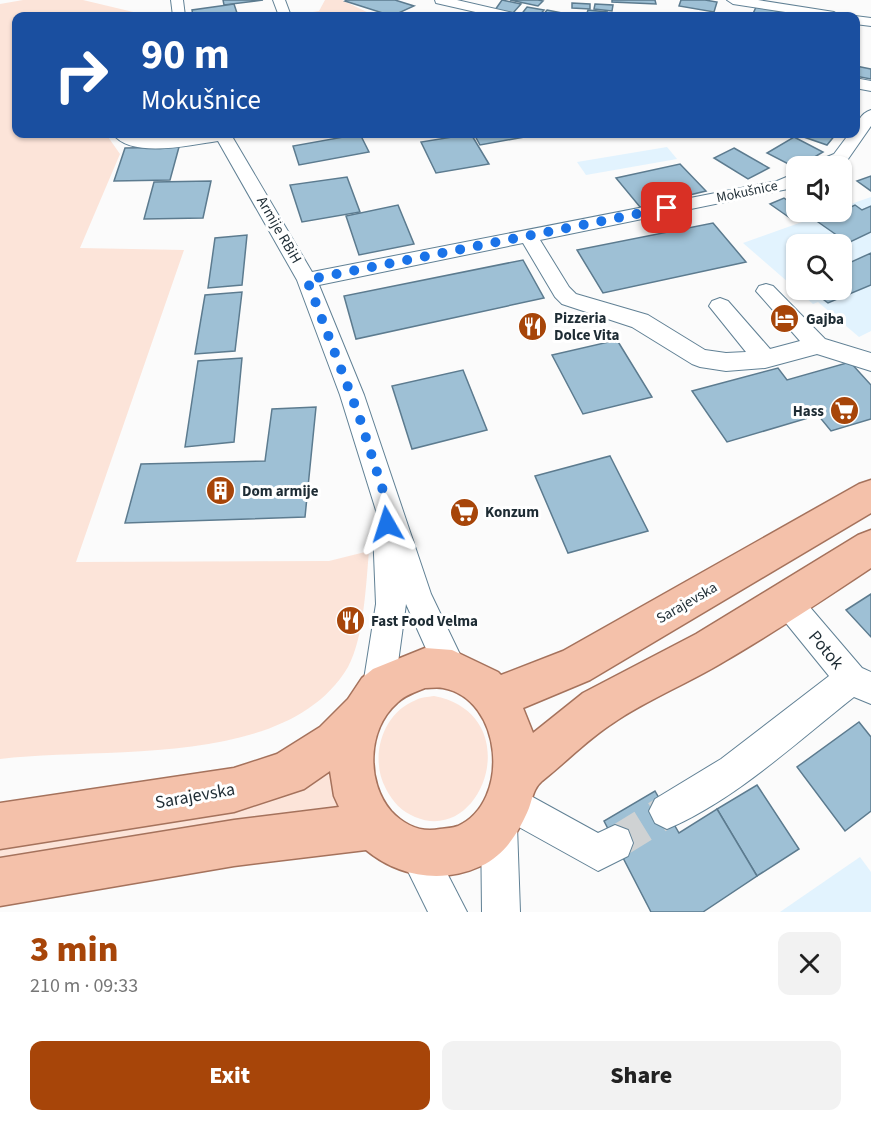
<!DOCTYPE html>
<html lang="en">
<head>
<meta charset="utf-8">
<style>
  :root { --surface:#fff; --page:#f2f2f2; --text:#222; --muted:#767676; --accent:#a74509 }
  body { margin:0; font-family:"Source Sans 3",sans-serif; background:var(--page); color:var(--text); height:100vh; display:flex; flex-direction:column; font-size:22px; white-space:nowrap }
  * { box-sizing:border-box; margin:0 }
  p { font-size:20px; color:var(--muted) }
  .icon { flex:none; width:33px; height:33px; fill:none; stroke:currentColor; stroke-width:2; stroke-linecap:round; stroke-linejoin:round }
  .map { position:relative; height:912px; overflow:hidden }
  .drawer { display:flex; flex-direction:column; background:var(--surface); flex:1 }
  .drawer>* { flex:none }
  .guide { position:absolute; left:12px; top:12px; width:848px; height:126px; border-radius:12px; box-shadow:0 2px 4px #0004; background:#1a4fa0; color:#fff; overflow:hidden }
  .tools { position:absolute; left:786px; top:156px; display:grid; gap:12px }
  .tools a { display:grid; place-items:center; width:66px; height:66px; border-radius:12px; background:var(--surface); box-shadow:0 2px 4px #0004; font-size:30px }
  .pin { position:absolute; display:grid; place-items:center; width:51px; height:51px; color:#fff; margin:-26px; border-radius:12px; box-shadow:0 3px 9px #0006 }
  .me { position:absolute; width:66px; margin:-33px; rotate:354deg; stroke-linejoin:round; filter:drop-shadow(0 0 4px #0008) }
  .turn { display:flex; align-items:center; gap:21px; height:126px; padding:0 30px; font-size:27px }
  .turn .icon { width:78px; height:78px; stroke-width:2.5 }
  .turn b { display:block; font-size:42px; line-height:51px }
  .round { display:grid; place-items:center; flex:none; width:63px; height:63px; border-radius:12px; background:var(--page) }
  .headline { display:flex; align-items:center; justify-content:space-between; height:102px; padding:0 30px }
  h1 { font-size:36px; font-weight:800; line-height:45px; color:var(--accent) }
  .primary-button { display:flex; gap:12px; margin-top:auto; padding:12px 30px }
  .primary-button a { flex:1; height:69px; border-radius:12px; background:var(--accent); color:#fff; font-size:24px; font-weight:800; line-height:69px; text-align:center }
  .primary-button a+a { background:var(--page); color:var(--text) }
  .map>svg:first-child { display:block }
  .built { fill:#e2f3fe }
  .green { fill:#fce4d9 }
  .building { fill:#9ec0d5; stroke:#5c7b8f; stroke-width:1.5 }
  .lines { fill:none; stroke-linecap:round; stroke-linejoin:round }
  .minor-tunnel { stroke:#cfd2d3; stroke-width:33; stroke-dasharray:33 16; stroke-linecap:butt }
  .minor-casing { stroke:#618195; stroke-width:2 }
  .major-casing { stroke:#a5725c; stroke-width:3 }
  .minor { fill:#fff; fill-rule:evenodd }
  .major { fill:#f4c1aa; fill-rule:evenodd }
  .route { stroke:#1a73e8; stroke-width:10; stroke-dasharray:0 18 }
  .labels { text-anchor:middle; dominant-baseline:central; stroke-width:6; stroke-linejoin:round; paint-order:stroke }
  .far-street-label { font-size:14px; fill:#1e2c34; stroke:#fff }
  .street-label { font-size:15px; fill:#1e2c34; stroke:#fff }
  .poi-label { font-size:15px; font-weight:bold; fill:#1e2c34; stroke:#fff; text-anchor:start }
  .near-street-label { font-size:18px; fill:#1e2c34; stroke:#fff }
</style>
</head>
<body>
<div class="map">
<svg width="871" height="912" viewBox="0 0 871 912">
  <rect width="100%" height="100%" fill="#fbfbfb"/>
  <g class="built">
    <polygon points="667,147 677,159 586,175 577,162"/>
    <polygon points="871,197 871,331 859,337 818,302 813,304 797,290 842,290 842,244 796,244 796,289 743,243 830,212 842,212 842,207"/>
    <polygon points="860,857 871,872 871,912 780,912"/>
  </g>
  <g class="green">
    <path d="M 23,0 L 83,0 L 150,16 L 16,16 L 16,134 L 106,134 L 120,154 L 80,248 L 184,250 L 76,562 L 329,561 L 369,551 C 366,584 364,638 348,667 C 287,770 103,746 0,759 L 0,4 Z"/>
    <polygon points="325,0 342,0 375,16 294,16 294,15 319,11"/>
    <path d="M 434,696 C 528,714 484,846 415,817 C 401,811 393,802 386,789 C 369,758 382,713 416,700 C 421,697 428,697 434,696 Z"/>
    <polygon points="336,757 341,810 303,810 160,839 0,865 0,849 107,833 246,805"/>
  </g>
  <g class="building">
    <polygon points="223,0 263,0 224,5"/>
    <polygon points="347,0 395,0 414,6 392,16 345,1"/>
    <polygon points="502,0 521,4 513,13 495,10"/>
    <polygon points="510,0 538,0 543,1 538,6"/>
    <polygon points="612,0 655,0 656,4 612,2"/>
    <polygon points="681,0 705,0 717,2 714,12 679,6"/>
    <polygon points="572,3 590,4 590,9 572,8"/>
    <polygon points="234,4 238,16 193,16 192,10"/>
    <polygon points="595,4 613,5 612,11 594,9"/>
    <polygon points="527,7 544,10 539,16 520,16"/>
    <polygon points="756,7 794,14 793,16 752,16"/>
    <polygon points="547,10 577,16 542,16"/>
    <polygon points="588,10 607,12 605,16 586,16"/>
    <polygon points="856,66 871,69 871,79 855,76"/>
    <polygon points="360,134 369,152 299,165 293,146"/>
    <polygon points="471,134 489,164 436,173 421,142"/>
    <polygon points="474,134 528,134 530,136 480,145"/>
    <polygon points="795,134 836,134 827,145"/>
    <polygon points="794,137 823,152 796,168 767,153"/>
    <polygon points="179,147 170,180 114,181 125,148"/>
    <polygon points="734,148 769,168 748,179 714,158"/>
    <polygon points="680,164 706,191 640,207 616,178"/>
    <polygon points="871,176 871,191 857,181"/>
    <polygon points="347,177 360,212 302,222 290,185"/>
    <polygon points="211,181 203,218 144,219 154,182"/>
    <polygon points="784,198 796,207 796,212 804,212 790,218 770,204"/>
    <polygon points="398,205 414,244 359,255 346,216"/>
    <polygon points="855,205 862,210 871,206 871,232 848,243 818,222"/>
    <polygon points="713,223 746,262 603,293 577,250"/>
    <polygon points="247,235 242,285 208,288 215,238"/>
    <polygon points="871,253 871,285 828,303 811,290 842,290 842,260 847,264"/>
    <polygon points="523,260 544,298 356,339 344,296"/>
    <polygon points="242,292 235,351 195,354 205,295"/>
    <polygon points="617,340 652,397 583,414 552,355"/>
    <polygon points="242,358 234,442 185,447 198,361"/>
    <polygon points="850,362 871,385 871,419 831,431 818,415 727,442 692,391 778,368 787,380"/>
    <polygon points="463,370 487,430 412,449 392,386"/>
    <polygon points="316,407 305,517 125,523 141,464 265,461 272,409"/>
    <polygon points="610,456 648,531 568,553 535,476"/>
    <polygon points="871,594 871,637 846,610"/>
    <polygon points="859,722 871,737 871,811 845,831 797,767"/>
    <polygon points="757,785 799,849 757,876 717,809"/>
    <polygon points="655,791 679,833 717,809 757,876 703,912 651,912 604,821"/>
  </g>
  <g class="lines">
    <polyline class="minor-tunnel" points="615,843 667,811"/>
    <defs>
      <g id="minor">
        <polygon points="171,0 183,0 185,16 173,16"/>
        <polygon points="273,0 285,0 291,16 279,16"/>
        <polygon points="435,0 457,0 513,13 515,16 493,16 436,3"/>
        <polygon points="727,0 758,0 834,12 841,16 812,16 733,4"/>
        <polygon points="853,16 855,16 871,18 871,26 855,24 855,16"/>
        <polygon points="855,78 871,81 871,91 855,88"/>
        <path d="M 871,110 L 871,126 L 846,162 L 835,166 L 813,166 L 815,162 L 834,154 L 849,134 L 855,134 C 855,124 861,113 871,110 Z"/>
        <path d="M 113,134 C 127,132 140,138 155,138 C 182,138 209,134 237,134 L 233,138 L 312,272 L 777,181 L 796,173 L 796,185 L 788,189 L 540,240 L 569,287 L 576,294 L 648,315 L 705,350 L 726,353 L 746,352 L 709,306 L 712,301 L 720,298 L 728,301 L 770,349 L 800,341 L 756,291 L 759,286 L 766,284 L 773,286 L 825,339 L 871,353 L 871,371 L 817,354 L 765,368 L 726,371 L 700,367 L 692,364 L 632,327 L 562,304 L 555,297 L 523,243 L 319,285 L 364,395 L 431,594 L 467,669 L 462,680 L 451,685 L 440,680 L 406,604 L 394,692 L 389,703 L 378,708 L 367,703 L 362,692 L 376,604 L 373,530 L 379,520 L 340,395 L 297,280 L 218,141 C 191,145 131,159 113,134 Z"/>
        <path d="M 787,587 L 797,592 L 862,668 L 871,672 L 871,704 L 854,697 C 798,741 734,801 667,829 L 655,823 L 649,811 L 655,799 L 721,759 L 829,676 L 777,612 L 772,602 L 777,592 Z"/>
        <polygon points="509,784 598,833 615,825 628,830 633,843 628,856 598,871 517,826 520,912 482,912 481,821 486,808 493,806 491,802 497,790"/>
        <polygon points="417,835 430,840 467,912 428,912 399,853 404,840"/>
      </g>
      <path id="major" d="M 871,480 L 871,513 L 590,680 L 523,708 L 533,733 L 583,693 L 696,634 L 858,535 L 871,530 L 871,568 C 823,600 775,632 725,661 C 689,683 648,699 613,723 C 588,739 566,762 542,781 C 533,789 533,797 529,808 C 519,832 505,855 481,866 C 442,884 399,877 366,850 L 234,866 L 0,906 L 0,858 L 234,820 L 339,807 L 334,796 L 330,771 L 304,789 L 234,812 L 0,849 L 0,803 L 234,768 L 277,754 L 320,727 L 348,699 L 362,678 L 373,669 L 425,648 L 452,650 L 498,672 L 501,675 L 563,651 L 859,484 ZM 425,688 C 431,688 437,687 443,688 C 503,699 511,802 458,826 C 453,828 446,828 440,829 C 421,833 404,825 391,811 C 366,782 367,729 397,703 C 405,695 415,692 425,688 Z"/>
    </defs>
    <use href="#minor" class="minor-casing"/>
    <use href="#major" class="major-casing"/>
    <use href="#minor" class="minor"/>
    <use href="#major" class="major"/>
  </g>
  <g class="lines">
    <polyline class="route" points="387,524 386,500 359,416 307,280 667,208"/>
  </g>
  <defs>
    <symbol id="hotel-disc" viewBox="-11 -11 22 22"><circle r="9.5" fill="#a74509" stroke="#fff"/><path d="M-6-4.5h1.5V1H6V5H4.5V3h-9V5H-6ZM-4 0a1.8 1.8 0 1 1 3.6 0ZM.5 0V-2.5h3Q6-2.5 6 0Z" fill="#fff"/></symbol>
    <symbol id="restaurant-disc" viewBox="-11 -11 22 22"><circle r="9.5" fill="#a74509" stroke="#fff"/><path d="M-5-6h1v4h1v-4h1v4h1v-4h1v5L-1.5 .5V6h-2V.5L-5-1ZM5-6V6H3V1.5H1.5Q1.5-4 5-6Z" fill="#fff"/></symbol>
    <symbol id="supermarket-disc" viewBox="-11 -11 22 22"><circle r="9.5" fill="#a74509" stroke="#fff"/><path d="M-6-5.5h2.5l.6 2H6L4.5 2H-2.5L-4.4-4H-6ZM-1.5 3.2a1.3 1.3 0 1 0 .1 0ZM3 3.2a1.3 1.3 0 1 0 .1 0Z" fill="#fff"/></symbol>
    <symbol id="building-disc" viewBox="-11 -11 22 22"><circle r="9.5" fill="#a74509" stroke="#fff"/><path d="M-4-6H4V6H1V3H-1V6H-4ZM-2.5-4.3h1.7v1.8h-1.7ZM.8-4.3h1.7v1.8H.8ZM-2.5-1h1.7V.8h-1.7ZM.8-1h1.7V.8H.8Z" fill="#fff"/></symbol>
  </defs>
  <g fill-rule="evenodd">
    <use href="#hotel-disc" x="768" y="302" width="33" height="33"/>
    <use href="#restaurant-disc" x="516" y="310" width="33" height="33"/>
    <use href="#supermarket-disc" x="828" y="394" width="33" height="33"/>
    <use href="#building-disc" x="204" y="474" width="33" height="33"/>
    <use href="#supermarket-disc" x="448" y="496" width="33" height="33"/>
    <use href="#restaurant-disc" x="334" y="604" width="33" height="33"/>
  </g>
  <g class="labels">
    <g class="far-street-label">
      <text transform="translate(747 192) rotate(-12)">Mokušnice</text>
    </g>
    <g class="street-label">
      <text transform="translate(279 230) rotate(60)">Armije RBiH</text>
      <text transform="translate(687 603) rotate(-30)">Sarajevska</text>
    </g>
    <g class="poi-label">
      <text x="554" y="318">Pizzeria<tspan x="554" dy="17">Dolce Vita</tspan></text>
      <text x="806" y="319">Gajba</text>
      <text x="824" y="411" text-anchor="end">Hass</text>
      <text x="242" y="491">Dom armije</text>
      <text x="485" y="512">Konzum</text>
      <text x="371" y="621">Fast Food Velma</text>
    </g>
    <g class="near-street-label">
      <text transform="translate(826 650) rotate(50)">Potok</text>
      <text transform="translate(195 796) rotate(-10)">Sarajevska</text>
    </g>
  </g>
</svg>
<div class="tools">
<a><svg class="icon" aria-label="sound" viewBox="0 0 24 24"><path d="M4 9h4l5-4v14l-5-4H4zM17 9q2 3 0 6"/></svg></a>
<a><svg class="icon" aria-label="search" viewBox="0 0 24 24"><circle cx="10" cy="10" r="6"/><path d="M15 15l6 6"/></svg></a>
</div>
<div class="pin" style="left:667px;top:208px;background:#d93025"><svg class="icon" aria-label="arrive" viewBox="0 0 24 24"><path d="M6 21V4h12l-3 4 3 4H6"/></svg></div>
<svg class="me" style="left:387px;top:524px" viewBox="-20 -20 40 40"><path d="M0-17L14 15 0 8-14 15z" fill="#1a73e8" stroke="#fff" stroke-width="4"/></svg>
<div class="guide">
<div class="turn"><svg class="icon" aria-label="right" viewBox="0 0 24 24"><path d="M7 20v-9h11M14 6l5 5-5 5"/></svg><div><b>90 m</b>Mokušnice</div></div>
</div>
</div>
<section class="drawer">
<div class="headline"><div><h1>3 min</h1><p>210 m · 09:33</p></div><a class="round"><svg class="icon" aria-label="close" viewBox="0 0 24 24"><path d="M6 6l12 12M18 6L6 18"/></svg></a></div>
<div class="primary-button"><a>Exit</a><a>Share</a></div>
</section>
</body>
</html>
